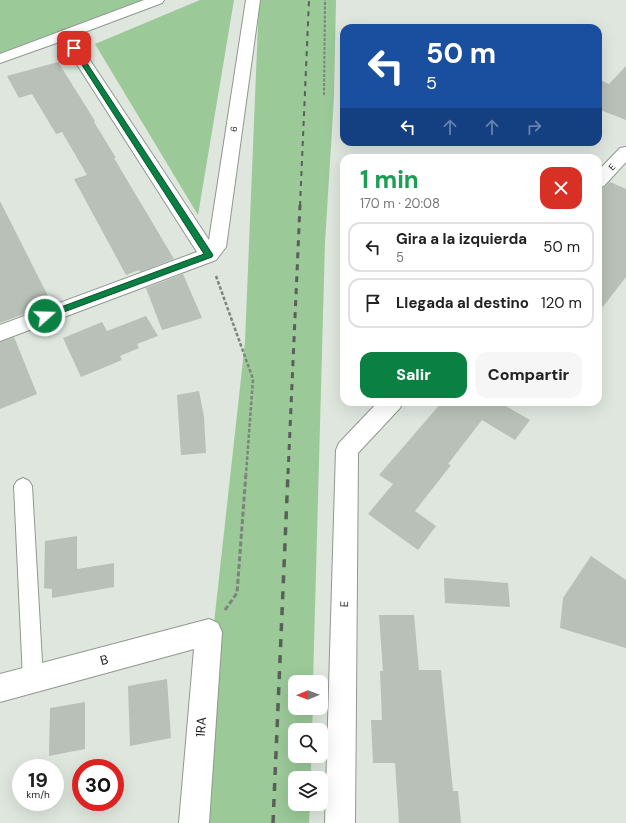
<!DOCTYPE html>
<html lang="es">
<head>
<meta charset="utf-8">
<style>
  :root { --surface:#fff; --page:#f6f6f6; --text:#222; --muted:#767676; --line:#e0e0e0; --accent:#0b8043 }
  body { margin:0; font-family:"DM Sans",sans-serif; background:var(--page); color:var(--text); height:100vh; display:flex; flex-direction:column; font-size:15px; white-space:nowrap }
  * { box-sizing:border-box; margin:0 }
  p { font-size:13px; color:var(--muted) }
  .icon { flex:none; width:22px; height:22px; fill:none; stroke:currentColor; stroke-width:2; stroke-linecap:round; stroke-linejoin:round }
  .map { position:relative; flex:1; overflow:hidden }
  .drawer { position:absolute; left:340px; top:154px; width:262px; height:252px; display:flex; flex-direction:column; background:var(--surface); border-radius:12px; box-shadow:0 4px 16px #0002 }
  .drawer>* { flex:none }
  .hud { position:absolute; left:340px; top:24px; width:262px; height:122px; border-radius:12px; box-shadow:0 4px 16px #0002; background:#1a4fa0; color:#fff; overflow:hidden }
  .needle { width:26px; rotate:269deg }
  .controls { position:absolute; left:288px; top:675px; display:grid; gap:8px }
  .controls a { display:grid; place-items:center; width:40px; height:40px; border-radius:8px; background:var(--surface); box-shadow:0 4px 16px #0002; font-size:20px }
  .speed { position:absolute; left:12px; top:759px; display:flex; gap:8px; font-size:20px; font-weight:700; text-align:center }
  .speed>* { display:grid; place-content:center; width:52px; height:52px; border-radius:50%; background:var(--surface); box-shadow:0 4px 16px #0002; line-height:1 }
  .speed small { font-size:10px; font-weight:400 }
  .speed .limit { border:6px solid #d22; background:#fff; color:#111 }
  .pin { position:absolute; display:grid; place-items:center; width:34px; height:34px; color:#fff; margin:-17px; border-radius:8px; box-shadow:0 2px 6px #0006 }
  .me { position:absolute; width:44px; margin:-22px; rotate:70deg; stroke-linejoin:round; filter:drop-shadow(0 0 3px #0008) }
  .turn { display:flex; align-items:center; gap:14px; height:84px; padding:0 20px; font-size:18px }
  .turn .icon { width:52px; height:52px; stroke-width:2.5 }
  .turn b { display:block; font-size:28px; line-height:34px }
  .lanes { display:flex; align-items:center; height:38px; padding:0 20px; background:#0003; justify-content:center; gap:20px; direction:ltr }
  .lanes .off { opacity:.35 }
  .round { display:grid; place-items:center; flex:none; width:42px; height:42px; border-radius:12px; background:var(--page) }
  .head { display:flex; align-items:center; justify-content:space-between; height:68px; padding:0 20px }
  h1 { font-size:24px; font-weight:800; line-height:30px; color:#1e9e55 }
  .action { display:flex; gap:8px; margin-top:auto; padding:8px 20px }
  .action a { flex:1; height:46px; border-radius:12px; background:var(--accent); color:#fff; font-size:16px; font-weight:800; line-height:46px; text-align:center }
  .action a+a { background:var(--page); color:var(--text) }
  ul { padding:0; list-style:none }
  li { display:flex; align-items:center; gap:12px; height:50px; margin:0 8px 6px; padding:0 12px; border:2px solid var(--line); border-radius:12px }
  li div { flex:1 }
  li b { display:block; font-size:15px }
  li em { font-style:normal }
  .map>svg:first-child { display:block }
  .green { fill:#9bc998 }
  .building { fill:#b8c0b7 }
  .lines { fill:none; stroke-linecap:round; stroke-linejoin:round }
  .service-casing { stroke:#909890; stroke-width:2 }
  .minor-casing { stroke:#909890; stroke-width:2 }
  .path-far2 { stroke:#7d837d; stroke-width:2; stroke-dasharray:3 1.5; stroke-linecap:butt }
  .path-far1 { stroke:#7d837d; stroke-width:2.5; stroke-dasharray:3.5 2; stroke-linecap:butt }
  .path { stroke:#7d837d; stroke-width:3; stroke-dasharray:5 2.5; stroke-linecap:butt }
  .service { fill:#fff; fill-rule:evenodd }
  .minor { fill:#fff; fill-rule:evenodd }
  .rail-far2 { stroke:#5b5f5b; stroke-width:2; stroke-dasharray:5 5; stroke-linecap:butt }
  .rail-far1 { stroke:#5b5f5b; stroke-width:3; stroke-dasharray:6 6; stroke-linecap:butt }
  .rail { stroke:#5b5f5b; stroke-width:3.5; stroke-dasharray:8 8; stroke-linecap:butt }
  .route { fill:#0b8043; stroke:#07532c }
  .labels { text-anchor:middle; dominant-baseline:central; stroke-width:3; stroke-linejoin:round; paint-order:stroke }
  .far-street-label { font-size:9px; fill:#1b1d1a; stroke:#fff }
  .street-label { font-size:11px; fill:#1b1d1a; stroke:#fff }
  .near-street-label { font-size:13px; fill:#1b1d1a; stroke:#fff }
</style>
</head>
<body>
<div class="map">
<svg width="626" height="823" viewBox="0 0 626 823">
  <rect width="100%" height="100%" fill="#dee6de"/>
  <g class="green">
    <polygon points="0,0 146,0 0,55"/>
    <polygon points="200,0 234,0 198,215 95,44"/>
    <polygon points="259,0 336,0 334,97 325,242 313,682 295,682 295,708 313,708 312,730 295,730 295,756 311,756 311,778 295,778 295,804 310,804 309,823 192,823 245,342"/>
  </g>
  <g class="building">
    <polygon points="58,62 95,121 94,122 116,158 114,158 174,259 140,272 139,270 126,275 74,179 87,175 62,132 56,134 32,94 19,98 7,76"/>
    <polygon points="626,66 626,120 598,109 598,79 609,84"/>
    <polygon points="610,182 626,189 626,277 598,313 598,189 605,187"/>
    <polygon points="0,201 52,304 0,323"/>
    <polygon points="183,274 202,318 162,330 146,288"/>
    <polygon points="146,316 158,336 137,344 139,348 120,356 122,360 81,377 63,338 102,322 107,331"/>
    <polygon points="14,337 37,394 0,409 0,342"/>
    <polygon points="199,391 204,417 206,453 181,455 177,395"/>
    <polygon points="442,402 499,402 530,420 515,440 482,420 448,464 451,465 415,511 436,526 418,550 368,514 393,484 379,475"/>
    <polygon points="77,536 77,569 114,563 114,587 52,598 52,589 44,588 45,541"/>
    <polygon points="591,556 626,580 626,648 560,628 563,598"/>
    <polygon points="444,578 508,583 510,607 445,603"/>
    <polygon points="379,615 414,615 419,670 441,670 453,791 458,791 461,823 399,823 395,763 373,763 371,720 382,720 380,671 383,671"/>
    <polygon points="167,679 171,738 130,746 128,686"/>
    <polygon points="85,702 85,749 49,756 50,708"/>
  </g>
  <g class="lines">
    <defs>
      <polygon id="service" points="23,478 29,481 32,486 43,679 40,686 33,689 26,686 23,679 14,486 17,481"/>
      <g id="minor">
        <polygon points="144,0 164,0 162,3 74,36 209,240 246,0 260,0 226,247 216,260 0,341 0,325 197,252 62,41 0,63 0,54"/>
        <polygon points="626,147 626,162 604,186 598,188 598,171 620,148"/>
        <polygon points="378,402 403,402 400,408 358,453 355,823 325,823 336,450 339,443"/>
        <polygon points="209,619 218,623 222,632 209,823 179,823 194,649 0,702 0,674"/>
      </g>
    </defs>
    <use href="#service" class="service-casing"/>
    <use href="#minor" class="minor-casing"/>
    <polyline class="path-far2" points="324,95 325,0"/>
    <polyline class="path-far1" points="216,276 253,379 246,474"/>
    <polyline class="path" points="225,610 237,593 246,473"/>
    <use href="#service" class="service"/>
    <use href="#minor" class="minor"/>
    <polyline class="rail-far2" points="300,206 309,0"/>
    <polyline class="rail-far1" points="288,474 300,205"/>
    <polyline class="rail" points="273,823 288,473"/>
  </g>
  <polygon class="route" points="72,47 77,48 213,255 212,257 45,319 42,318 41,316 42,314 204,254 71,48"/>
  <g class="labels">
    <g class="far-street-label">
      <text transform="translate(234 129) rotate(-82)">6</text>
      <text transform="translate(612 167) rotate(-47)">E</text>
    </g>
    <g class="street-label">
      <text transform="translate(344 604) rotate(-89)">E</text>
    </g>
    <g class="near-street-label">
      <text transform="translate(104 660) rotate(-15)">B</text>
      <text transform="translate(201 727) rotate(-86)">1RA</text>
    </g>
  </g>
</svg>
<div class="controls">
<a><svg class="needle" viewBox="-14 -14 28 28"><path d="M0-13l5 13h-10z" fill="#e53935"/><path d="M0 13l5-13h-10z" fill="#767676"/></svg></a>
<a><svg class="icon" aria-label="search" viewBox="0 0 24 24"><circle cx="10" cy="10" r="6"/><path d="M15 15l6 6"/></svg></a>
<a><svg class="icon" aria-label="layers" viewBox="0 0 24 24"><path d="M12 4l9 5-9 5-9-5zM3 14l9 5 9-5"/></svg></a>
</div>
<div class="speed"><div>19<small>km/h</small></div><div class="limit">30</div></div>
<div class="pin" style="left:74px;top:48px;background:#d93025"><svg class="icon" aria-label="arrive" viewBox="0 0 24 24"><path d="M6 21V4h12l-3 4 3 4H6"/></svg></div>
<svg class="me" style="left:45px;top:316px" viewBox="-20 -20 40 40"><circle r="17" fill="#0b8043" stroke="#fff" stroke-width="3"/><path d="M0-11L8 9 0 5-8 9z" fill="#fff"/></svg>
<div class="hud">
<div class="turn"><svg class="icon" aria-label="left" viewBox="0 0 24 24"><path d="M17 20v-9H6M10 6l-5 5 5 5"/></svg><div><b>50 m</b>5</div></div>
<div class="lanes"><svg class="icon" aria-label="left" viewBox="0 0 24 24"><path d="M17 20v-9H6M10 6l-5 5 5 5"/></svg><svg class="icon off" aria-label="ahead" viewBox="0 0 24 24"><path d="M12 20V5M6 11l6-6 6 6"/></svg><svg class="icon off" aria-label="ahead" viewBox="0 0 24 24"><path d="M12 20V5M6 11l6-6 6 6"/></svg><svg class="icon off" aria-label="right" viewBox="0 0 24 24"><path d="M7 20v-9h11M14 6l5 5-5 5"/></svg></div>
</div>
<section class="drawer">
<div class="head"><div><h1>1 min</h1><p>170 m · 20:08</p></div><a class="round" style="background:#d93025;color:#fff"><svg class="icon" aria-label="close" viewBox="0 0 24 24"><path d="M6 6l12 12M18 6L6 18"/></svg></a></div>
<ul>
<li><svg class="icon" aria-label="left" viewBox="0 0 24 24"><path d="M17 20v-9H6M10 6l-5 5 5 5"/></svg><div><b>Gira a la izquierda</b><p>5</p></div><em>50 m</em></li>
<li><svg class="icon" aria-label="arrive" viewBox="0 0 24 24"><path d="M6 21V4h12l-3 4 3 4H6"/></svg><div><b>Llegada al destino</b></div><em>120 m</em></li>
</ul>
<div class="action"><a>Salir</a><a>Compartir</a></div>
</section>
</div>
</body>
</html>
